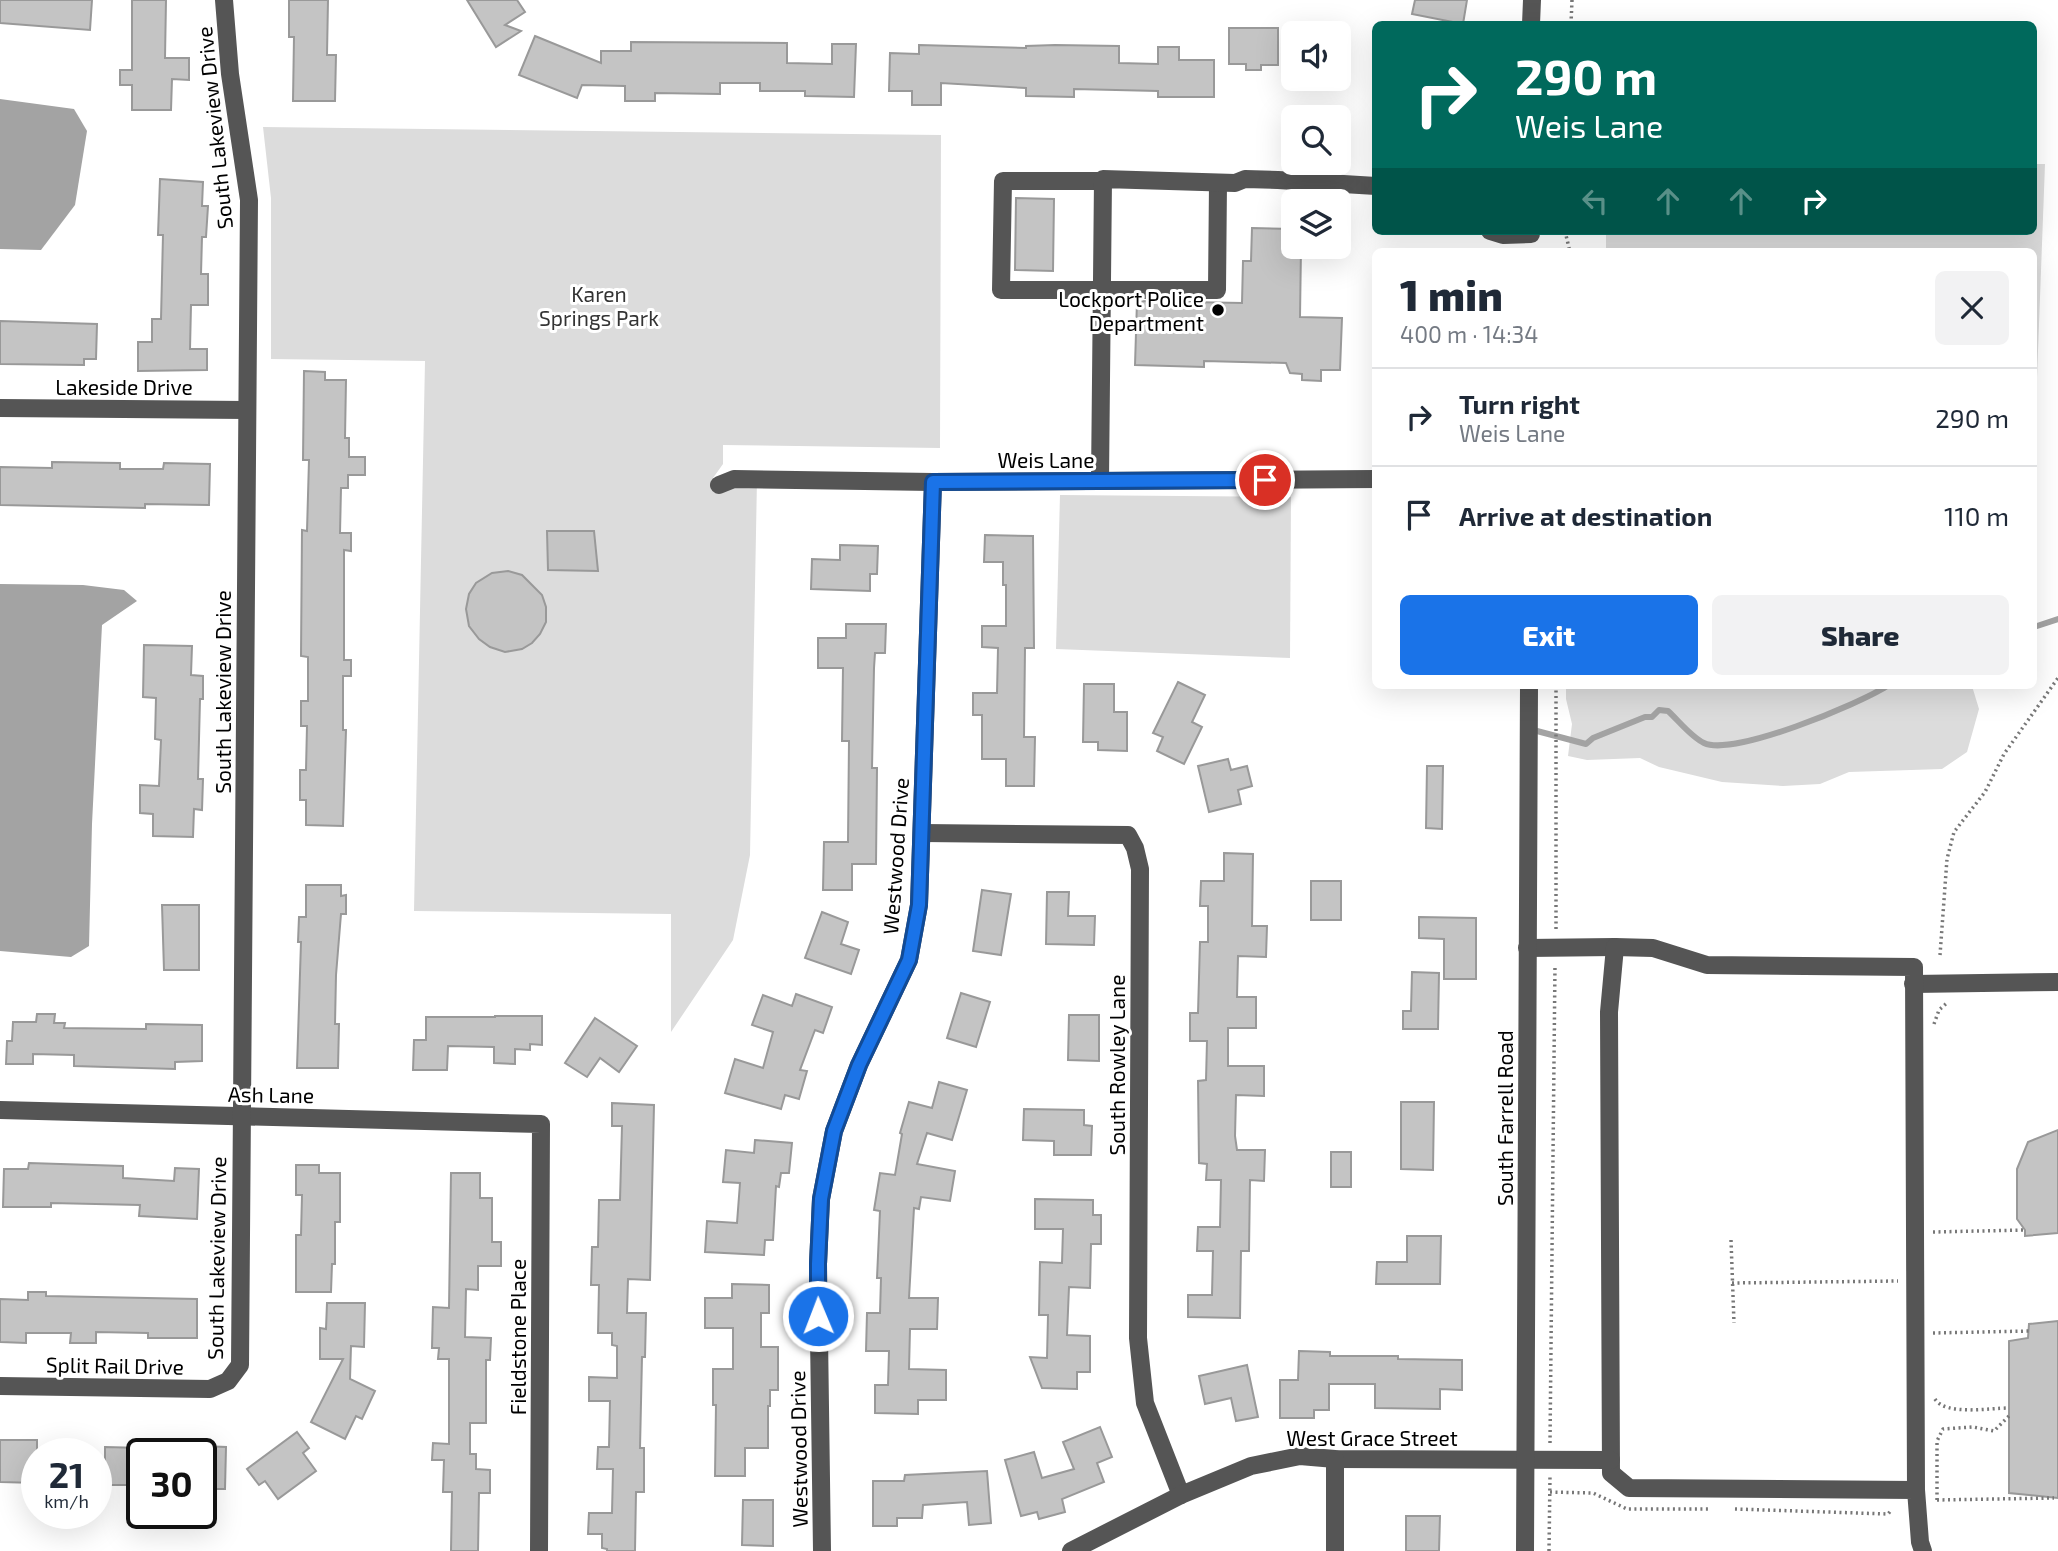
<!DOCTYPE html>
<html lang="en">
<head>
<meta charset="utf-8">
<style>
  :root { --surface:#fff; --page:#f2f2f3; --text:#1f2937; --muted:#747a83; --line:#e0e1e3; --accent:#1a73e8 }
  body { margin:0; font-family:"Exo 2",sans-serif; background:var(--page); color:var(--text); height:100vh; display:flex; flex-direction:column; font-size:26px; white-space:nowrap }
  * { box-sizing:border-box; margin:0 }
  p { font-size:23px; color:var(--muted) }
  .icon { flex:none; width:38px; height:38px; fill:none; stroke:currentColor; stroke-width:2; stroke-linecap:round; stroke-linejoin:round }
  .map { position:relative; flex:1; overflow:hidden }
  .details { position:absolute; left:1372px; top:248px; width:665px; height:441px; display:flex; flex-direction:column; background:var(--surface); border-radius:10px; box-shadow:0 7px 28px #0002 }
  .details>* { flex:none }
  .banner { position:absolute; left:1372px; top:21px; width:665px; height:214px; border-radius:10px; box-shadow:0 7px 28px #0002; background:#00695c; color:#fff; overflow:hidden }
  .controls { position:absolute; left:1281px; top:21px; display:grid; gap:14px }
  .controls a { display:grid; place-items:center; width:70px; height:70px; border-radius:10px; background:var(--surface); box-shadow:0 7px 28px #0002; font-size:35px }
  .speed { position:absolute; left:21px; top:1438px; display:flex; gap:14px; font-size:35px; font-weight:700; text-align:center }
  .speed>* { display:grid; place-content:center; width:91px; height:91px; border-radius:50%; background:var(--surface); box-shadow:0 7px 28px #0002; line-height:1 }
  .speed small { font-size:18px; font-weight:400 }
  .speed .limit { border:4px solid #111; border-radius:10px; background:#fff; color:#111 }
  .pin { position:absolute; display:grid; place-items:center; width:60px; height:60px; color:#fff; margin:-30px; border:4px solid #fff; border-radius:50%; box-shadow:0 2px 7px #0007 }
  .me { position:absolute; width:77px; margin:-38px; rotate:359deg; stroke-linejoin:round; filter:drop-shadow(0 0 5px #0008) }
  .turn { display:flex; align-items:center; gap:24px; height:147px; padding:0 28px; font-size:32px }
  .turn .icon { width:91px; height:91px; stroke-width:2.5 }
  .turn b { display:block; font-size:49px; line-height:60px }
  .lanes { display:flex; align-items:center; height:66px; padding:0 28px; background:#0003; justify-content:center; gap:35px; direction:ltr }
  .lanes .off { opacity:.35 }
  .round { display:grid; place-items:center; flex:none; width:74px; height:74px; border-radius:10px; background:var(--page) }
  .overview { display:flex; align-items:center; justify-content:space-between; height:119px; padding:0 28px }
  h1 { font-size:42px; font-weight:800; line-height:52px }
  .button { display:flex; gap:14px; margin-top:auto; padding:14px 28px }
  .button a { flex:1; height:80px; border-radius:10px; background:var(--accent); color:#fff; font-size:28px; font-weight:800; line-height:80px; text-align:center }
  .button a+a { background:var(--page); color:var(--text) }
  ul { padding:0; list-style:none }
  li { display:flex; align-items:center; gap:21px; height:98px; padding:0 28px; border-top:2px solid var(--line) }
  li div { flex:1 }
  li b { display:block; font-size:26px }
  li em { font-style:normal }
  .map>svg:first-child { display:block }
  .green { fill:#dcdcdc }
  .water { fill:#a3a3a3 }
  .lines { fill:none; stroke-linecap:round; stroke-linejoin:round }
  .stream { stroke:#a3a3a3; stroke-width:6 }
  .building { fill:#c4c4c4; stroke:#999; stroke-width:2 }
  .path { stroke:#777; stroke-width:3.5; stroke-dasharray:2 3.5; stroke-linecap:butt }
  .minor { stroke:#555; stroke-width:18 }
  .route-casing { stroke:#114b97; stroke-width:18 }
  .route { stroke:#1a73e8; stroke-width:12 }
  .poi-dot { fill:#000; stroke:#fff; stroke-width:2.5 }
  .labels { text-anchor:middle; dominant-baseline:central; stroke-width:6; stroke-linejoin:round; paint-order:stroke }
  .street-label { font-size:21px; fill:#000; stroke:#fff }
  .park-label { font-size:21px; fill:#333; stroke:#fff }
  .poi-label { font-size:21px; fill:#000; stroke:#fff; text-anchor:end }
</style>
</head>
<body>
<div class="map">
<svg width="2058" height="1551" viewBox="0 0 2058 1551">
  <rect width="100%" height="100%" fill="#fff"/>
  <g class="green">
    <polygon points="263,127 941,135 940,448 723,445 723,464 713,478 757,479 750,855 733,940 671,1032 671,914 414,911 425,361 271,359 271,198"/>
    <polygon points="2034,164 2045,164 2034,458 2034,252 1606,252 1606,231 2034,231"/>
    <polygon points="1060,495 1291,497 1290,658 1056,649"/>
    <polygon points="1566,686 1972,686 1979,709 1967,752 1942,769 1849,772 1820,784 1783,786 1722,782 1659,767 1640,758 1587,760 1568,756 1572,724 1566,699"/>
  </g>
  <g class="water">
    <polygon points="0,99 74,109 87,131 75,205 41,250 0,249"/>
    <polygon points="0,584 83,585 124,590 137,601 102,625 92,824 89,946 71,957 0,951"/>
  </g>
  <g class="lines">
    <g class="stream">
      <polyline points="2034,627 2058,619"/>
      <path d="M 1537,731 L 1586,744 L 1593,738 L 1645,717 L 1652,717 L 1659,710 L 1668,711 C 1679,721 1691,737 1704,743 C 1733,757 1859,704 1887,686"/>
    </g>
  </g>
  <g class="building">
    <polygon points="0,0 92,0 90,30 0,23"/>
    <polygon points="132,0 166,0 165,58 189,58 189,80 172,79 171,110 132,110 132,85 120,85 120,70 132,70"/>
    <polygon points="289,0 328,0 327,55 336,55 335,101 293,101 294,37 289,37"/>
    <polygon points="467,0 517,0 525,12 505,25 521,31 496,47"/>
    <polygon points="1415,0 1467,0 1463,24 1412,14"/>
    <polygon points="1229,28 1278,28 1278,65 1261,65 1261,70 1246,70 1246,64 1229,64"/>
    <polygon points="535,36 601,63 601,51 631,51 631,42 787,43 787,63 832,64 832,44 856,44 854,97 805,96 805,91 760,91 760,83 720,83 720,94 655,93 655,101 625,101 625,86 582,85 577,98 519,75"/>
    <polygon points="919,45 1026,48 1026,46 1055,45 1119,46 1119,63 1158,64 1158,47 1179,47 1179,60 1214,60 1214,97 1158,97 1158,91 1074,89 1074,97 1026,96 1026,88 941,83 941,105 912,105 912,91 889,91 890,53 919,54"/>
    <polygon points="160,179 203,182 202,206 208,206 206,237 202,237 201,274 208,274 208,305 191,305 190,349 207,349 207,370 138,371 138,342 152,342 152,319 161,319 163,235 158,235"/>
    <polygon points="1016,198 1054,199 1053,271 1015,270"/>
    <polygon points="1252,228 1293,229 1293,247 1301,247 1300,317 1342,318 1340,370 1321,370 1321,381 1302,380 1302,374 1290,373 1286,363 1204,361 1204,367 1135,365 1137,301 1242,303 1243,261 1251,261"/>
    <polygon points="0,321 97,324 96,359 84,359 84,365 0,364"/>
    <polygon points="304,371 325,372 325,380 346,380 345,438 349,438 349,457 365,457 365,475 348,475 348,488 341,488 340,533 351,533 351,551 344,550 344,660 351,660 351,676 343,676 343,730 346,730 343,826 306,825 306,800 300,800 300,770 306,770 307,726 301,726 301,701 308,701 308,657 301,656 302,530 307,531 309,460 303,460"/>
    <polygon points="52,462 120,463 120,469 163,469 164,463 210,464 209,505 145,504 145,508 0,505 0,467 52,468"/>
    <polygon points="547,531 594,531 598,571 548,570"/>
    <polygon points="985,535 1033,536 1034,648 1025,648 1024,737 1035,737 1034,786 1006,786 1006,759 982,759 982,715 973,715 973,693 997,693 998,648 982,647 982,626 1006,626 1006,585 1003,585 1003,562 984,562"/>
    <polygon points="840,545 878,546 877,574 870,574 870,591 811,589 812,559 840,560"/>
    <polygon points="508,571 522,575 542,595 546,607 546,622 540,634 532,643 522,649 505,652 490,647 479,639 469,626 466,609 469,594 476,583 492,573"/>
    <polygon points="846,624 886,624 885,653 875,653 874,668 872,768 877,768 876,864 852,864 852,890 823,890 824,842 848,842 849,741 842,741 843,668 818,668 818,638 846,638"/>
    <polygon points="144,645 192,646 191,675 203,676 203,699 200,699 198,779 203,779 202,810 194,809 193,837 153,836 153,814 140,813 140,785 159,786 161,740 155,739 156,698 143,697"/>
    <polygon points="1178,682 1205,695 1192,722 1202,727 1184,764 1157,751 1163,737 1153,733"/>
    <polygon points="1084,684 1114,684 1114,712 1127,712 1127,751 1098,750 1098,742 1083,742"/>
    <polygon points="1228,759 1231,770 1247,766 1252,786 1238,790 1241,804 1209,812 1198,766"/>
    <polygon points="1427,766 1443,766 1442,829 1426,828"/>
    <polygon points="1224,853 1253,854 1252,926 1267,926 1266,957 1238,956 1237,997 1256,997 1256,1028 1228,1028 1228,1066 1264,1066 1264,1096 1236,1095 1235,1136 1237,1150 1265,1150 1264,1181 1250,1180 1249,1251 1241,1251 1240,1318 1188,1317 1188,1295 1212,1295 1213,1251 1197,1251 1198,1227 1220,1227 1221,1180 1206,1180 1207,1164 1199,1163 1198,1081 1206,1080 1207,1041 1190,1041 1190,1013 1198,1013 1200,942 1208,942 1208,906 1200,906 1201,881 1224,881"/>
    <rect x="1311" y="881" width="30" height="39"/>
    <polygon points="306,885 341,885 341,896 346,895 346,914 341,914 336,975 335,1024 339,1024 338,1068 297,1068 301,942 298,942 299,917 306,917"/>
    <polygon points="982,890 1011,894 1001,955 973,951"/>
    <polygon points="1047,892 1069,892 1068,916 1095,916 1094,945 1046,944"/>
    <polygon points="162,905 199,905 199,970 164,970"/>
    <polygon points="822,912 848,922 841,944 859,950 851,974 805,958"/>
    <polygon points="1419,917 1476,918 1476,979 1444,979 1444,939 1419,938"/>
    <polygon points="1412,972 1439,973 1438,1029 1403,1029 1403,1011 1411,1011"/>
    <polygon points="961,993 990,1002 976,1047 947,1038"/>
    <polygon points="796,994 832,1007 823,1033 815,1030 800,1070 807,1071 799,1099 785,1095 781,1109 725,1093 735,1059 763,1068 773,1032 752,1025 763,995 792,1006"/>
    <polygon points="37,1014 55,1014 54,1023 65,1023 64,1028 146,1029 146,1024 202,1025 202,1061 175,1062 175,1069 74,1066 74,1055 33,1054 33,1064 6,1064 7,1041 12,1041 13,1022 36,1022"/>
    <polygon points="1069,1015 1099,1015 1099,1061 1068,1060"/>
    <polygon points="495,1016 542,1016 542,1045 530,1044 530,1050 515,1049 515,1064 494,1063 494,1047 448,1046 447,1070 413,1070 414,1040 426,1040 426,1017 495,1017"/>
    <polygon points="595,1018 637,1046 619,1072 600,1058 587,1077 565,1063"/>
    <polygon points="939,1082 967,1090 952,1140 927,1133 917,1164 955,1171 950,1201 921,1197 919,1209 914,1208 909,1298 938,1298 937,1329 910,1329 909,1369 946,1370 946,1400 918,1400 918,1414 875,1413 875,1385 888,1385 889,1351 866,1351 867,1313 880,1313 881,1278 877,1278 880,1211 874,1210 880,1173 895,1175 902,1134 900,1133 909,1102 932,1108"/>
    <polygon points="1401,1102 1434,1102 1433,1170 1401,1169"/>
    <polygon points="612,1103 654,1105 650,1280 628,1279 627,1313 646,1313 645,1357 642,1357 640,1448 644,1448 644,1492 636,1492 635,1551 607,1551 607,1549 602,1548 602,1534 588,1534 589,1513 612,1513 613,1469 597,1469 598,1447 609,1447 610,1401 589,1401 589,1377 617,1378 617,1346 612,1345 612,1333 598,1333 599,1285 591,1285 592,1247 598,1247 599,1200 620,1200 622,1126 612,1126"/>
    <polygon points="1024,1109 1084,1110 1084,1125 1092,1126 1091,1155 1054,1155 1054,1141 1023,1140"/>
    <polygon points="2058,1130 2058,1233 2025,1236 2025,1230 2017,1219 2017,1169 2028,1142"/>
    <polygon points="755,1140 792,1143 789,1173 781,1173 779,1187 776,1186 773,1240 765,1240 764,1255 705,1252 707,1221 737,1223 740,1183 723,1182 726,1150 754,1153"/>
    <rect x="1331" y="1152" width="20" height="35"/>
    <polygon points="29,1163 123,1166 123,1178 174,1181 175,1168 199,1169 197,1219 139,1216 140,1205 51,1203 51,1207 3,1207 4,1169 28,1169"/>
    <polygon points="296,1165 319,1165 319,1173 340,1173 340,1222 335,1222 335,1264 332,1264 331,1292 296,1292 296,1235 301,1235 302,1195 296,1195"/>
    <polygon points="451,1173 480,1173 480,1198 492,1198 492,1242 501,1242 501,1266 478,1266 478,1290 466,1289 465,1337 491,1338 490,1360 486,1360 486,1423 470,1423 470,1454 476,1454 476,1469 490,1470 490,1493 479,1493 478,1551 451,1551 452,1492 443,1492 444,1460 432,1460 433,1443 449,1444 449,1359 438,1359 439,1348 432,1348 433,1307 449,1308"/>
    <polygon points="1035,1199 1093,1200 1093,1215 1101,1215 1101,1244 1091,1244 1090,1288 1069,1287 1067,1335 1090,1336 1090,1372 1077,1372 1077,1389 1042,1388 1030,1357 1047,1358 1048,1315 1039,1315 1040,1262 1062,1263 1063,1229 1035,1229"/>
    <polygon points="1407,1236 1441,1236 1440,1284 1376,1284 1377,1262 1407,1262"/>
    <polygon points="732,1284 769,1285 769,1313 761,1313 761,1347 778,1347 778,1390 770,1390 770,1406 768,1406 768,1448 745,1448 745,1476 715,1476 716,1405 713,1405 713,1369 733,1369 733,1328 705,1328 705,1298 732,1298"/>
    <polygon points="28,1292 46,1292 46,1296 197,1299 197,1338 148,1338 148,1333 96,1332 96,1343 70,1343 71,1333 26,1333 26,1343 0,1342 0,1299 28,1300"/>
    <polygon points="327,1303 365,1303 364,1347 351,1346 350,1379 375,1391 362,1419 356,1416 345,1439 311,1422 343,1359 320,1359 320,1328 326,1329"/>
    <polygon points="2058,1321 2058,1498 2009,1493 2009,1341 2028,1338 2029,1324"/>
    <polygon points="1299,1351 1330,1352 1330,1356 1398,1356 1398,1359 1462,1360 1462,1390 1440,1389 1440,1409 1375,1408 1375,1384 1329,1384 1329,1410 1314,1410 1314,1418 1280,1418 1280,1380 1298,1380"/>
    <polygon points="1247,1365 1258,1417 1236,1421 1231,1398 1205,1404 1199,1376"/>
    <polygon points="1100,1427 1112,1457 1097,1463 1104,1482 1062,1499 1065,1512 1039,1519 1037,1512 1021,1516 1005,1460 1034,1452 1042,1478 1074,1469 1063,1442"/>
    <polygon points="297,1432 309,1448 303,1453 316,1471 278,1499 265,1481 259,1485 247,1469"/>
    <polygon points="0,1440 37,1440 37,1483 0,1482"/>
    <polygon points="201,1446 226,1447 225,1489 201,1489"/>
    <polygon points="105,1447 142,1448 142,1485 105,1485"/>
    <polygon points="987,1471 991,1523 969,1525 967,1502 923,1505 922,1518 897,1518 897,1526 873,1526 873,1481 904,1481 905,1475"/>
    <polygon points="743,1500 773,1500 773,1546 742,1545"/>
    <polygon points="1406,1516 1440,1516 1439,1551 1406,1551"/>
  </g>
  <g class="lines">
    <g class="path">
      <polyline points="1571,24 1572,0"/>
      <polyline points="1565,231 1570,252"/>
      <polyline points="1556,929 1556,686"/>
      <polyline points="1940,955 1947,859 1954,832 1985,792 2004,754 2058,678"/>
      <polyline points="1934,1024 1939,1010 1948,1002"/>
      <polyline points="1933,1232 2025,1230"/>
      <polyline points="1731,1240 1734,1323"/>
      <polyline points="1732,1283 1898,1281"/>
      <polyline points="1933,1333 2029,1331"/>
      <path d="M 1935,1399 C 1946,1416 1989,1408 2009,1408"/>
      <polyline points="1550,1443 1555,965"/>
      <polyline points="1550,1492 1593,1493 1627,1509 1710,1509"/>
      <polyline points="1937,1500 1937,1441 1943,1429 1973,1427 1994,1431 2009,1416"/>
      <polyline points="1937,1500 2054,1498"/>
      <polyline points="1735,1509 1888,1514 1892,1509"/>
      <polyline points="1549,1551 1550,1476"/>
    </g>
    <g class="minor">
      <polyline points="1531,24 1532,0"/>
      <polyline points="1103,181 1003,181 1001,290 1217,290 1218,183"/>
      <polyline points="1490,231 1503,235 1531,234"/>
      <polyline points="0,408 247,410"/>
      <polyline points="1100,481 1103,179 1235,183 1245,179 1278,180 1376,186"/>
      <polyline points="719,485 734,479 933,482 1376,479"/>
      <polyline points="923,833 1128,835 1135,848 1140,869 1138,1338 1145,1403 1181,1495"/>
      <polyline points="1527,948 1615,947"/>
      <polyline points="1913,984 2058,982"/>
      <polyline points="0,1110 541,1124 539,1551"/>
      <polyline points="0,1386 210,1389 228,1381 240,1365 249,200 230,74 224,0"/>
      <polyline points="1916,1490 1629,1488 1611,1473 1609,1012 1615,947 1653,948 1707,965 1914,967 1916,1490 1920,1542 1923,1551"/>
      <polyline points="822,1551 818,1264 821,1199 834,1131 859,1065 909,960 919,905 933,482"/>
      <polyline points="1071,1551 1181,1495 1251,1466 1300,1456 1335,1459 1611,1460"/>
      <polyline points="1335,1551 1335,1459"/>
      <polyline points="1525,1551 1529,686"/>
    </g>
  </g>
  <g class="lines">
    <defs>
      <polyline id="route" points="818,1316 818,1264 821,1199 834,1131 859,1065 909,960 919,905 933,482 1265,480"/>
    </defs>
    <use href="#route" class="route-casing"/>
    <use href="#route" class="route"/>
  </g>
  <circle class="poi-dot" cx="1218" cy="310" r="7"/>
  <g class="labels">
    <g class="street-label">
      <text transform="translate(214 128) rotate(-96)">South Lakeview Drive</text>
      <text x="124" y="386">Lakeside Drive</text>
      <text x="1046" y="459">Weis Lane</text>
      <text transform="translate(222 692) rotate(-90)">South Lakeview Drive</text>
      <text transform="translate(895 856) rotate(-86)">Westwood Drive</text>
      <text transform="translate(1116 1065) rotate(-90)">South Rowley Lane</text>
      <text transform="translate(271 1094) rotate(1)">Ash Lane</text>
      <text transform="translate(1504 1118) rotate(-90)">South Farrell Road</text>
      <text transform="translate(216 1258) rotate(-89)">South Lakeview Drive</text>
      <text transform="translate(517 1337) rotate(-90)">Fieldstone Place</text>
      <text transform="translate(115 1365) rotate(1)">Split Rail Drive</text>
      <text x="1372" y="1437">West Grace Street</text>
      <text transform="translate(798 1449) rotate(-91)">Westwood Drive</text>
    </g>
    <g class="park-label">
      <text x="599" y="293">Karen<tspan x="599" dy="24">Springs Park</tspan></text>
    </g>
    <g class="poi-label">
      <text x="1204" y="298">Lockport Police<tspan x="1204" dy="24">Department</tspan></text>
    </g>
  </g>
</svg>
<div class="controls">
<a><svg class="icon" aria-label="sound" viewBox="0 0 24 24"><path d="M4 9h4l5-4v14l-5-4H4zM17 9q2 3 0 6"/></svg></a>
<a><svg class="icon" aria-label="search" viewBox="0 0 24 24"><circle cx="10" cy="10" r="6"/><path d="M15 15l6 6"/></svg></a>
<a><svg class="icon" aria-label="layers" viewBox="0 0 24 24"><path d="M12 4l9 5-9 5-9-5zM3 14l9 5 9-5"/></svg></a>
</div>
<div class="speed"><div>21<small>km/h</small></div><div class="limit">30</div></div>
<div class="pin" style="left:1265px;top:480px;background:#d93025"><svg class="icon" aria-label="arrive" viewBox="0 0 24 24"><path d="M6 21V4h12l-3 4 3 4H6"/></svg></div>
<svg class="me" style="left:818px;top:1316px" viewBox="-20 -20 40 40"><circle r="17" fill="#1a73e8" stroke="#fff" stroke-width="3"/><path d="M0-11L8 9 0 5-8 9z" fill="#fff"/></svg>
<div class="banner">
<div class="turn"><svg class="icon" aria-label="right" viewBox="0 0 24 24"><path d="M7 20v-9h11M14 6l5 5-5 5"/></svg><div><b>290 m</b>Weis Lane</div></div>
<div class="lanes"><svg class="icon off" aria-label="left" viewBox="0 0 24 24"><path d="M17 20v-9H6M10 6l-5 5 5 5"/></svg><svg class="icon off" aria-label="ahead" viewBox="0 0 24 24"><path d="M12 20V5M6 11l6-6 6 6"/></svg><svg class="icon off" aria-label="ahead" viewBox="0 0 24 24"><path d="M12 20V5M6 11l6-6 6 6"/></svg><svg class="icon" aria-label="right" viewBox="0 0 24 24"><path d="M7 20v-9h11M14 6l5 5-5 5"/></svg></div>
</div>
<section class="details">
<div class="overview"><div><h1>1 min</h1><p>400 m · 14:34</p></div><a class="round"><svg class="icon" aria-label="close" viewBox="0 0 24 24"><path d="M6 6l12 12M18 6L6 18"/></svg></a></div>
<ul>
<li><svg class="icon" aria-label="right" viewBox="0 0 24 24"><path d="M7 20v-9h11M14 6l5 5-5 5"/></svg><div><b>Turn right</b><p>Weis Lane</p></div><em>290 m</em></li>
<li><svg class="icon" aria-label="arrive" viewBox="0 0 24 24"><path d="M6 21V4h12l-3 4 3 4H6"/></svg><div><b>Arrive at destination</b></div><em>110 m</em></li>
</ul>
<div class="button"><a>Exit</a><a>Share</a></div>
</section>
</div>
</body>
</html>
